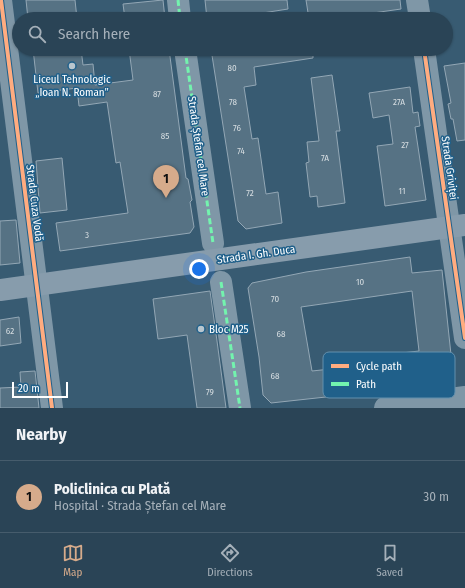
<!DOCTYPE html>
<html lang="en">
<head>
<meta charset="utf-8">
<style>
  body { margin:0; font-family:"Fira Sans Condensed",sans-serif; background:#324b5c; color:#f1f3f6 }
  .scale { position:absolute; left:12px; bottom:10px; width:56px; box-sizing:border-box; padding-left:4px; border:2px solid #fff; border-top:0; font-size:11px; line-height:14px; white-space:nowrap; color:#fff; -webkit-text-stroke:3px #20608a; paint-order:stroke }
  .you { position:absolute; left:199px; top:269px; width:14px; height:14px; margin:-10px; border:3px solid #fff; border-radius:50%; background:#1a73e8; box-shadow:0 0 0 6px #1a73e833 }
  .badge { display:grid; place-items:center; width:26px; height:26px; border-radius:50%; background:#d6ab8b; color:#111; font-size:13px; font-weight:700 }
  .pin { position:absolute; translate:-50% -33px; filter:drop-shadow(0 1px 2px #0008) }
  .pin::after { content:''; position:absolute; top:21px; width:14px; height:12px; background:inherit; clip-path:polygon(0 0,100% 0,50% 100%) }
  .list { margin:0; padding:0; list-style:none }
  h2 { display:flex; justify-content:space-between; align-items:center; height:52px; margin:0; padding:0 16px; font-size:17px }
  h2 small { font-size:13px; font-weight:400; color:#a5b0b9 }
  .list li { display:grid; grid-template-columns:26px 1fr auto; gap:12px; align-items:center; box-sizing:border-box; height:72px; padding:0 16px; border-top:1px solid #465c6c }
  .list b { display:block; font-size:15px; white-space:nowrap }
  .list p { margin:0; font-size:13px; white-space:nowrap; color:#a5b0b9 }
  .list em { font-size:13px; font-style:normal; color:#a5b0b9 }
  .icon { flex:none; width:22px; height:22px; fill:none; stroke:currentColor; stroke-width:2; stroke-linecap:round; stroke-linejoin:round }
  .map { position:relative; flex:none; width:465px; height:408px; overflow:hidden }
  .search { position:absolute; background:#2a4456; box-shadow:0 1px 3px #0004; left:12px; right:12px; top:12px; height:44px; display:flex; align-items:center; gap:10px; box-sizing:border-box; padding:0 14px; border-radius:22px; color:#a5b0b9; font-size:15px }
  .sheet { height:124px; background:#2a4456 }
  nav { display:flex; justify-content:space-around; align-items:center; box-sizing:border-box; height:56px; border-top:1px solid #465c6c; background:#2a4456; font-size:11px; color:#a5b0b9 }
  nav a { display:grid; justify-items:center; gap:2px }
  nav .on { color:#d6ab8b }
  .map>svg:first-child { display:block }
  .building { fill:#567284; stroke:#93a7b5; fill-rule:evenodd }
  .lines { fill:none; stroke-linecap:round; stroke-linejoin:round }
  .street { stroke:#7f97a7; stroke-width:22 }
  .secondary { stroke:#879cac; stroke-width:22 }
  .quiet { stroke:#73f3ae; stroke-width:3; stroke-dasharray:6 3; stroke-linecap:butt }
  .cycleway-casing { stroke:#20608a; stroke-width:6 }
  .cycleway { stroke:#ffac80; stroke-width:4 }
  .poi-dot { fill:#b9c6ce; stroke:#20608a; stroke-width:1.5 }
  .labels { text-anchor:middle; stroke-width:3; stroke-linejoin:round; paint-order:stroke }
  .number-label { font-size:9px; fill:#d5dce0 }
  .poi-label { font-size:11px; fill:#fff; stroke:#20608a }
  .street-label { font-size:11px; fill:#fff; stroke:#20608a }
  .key { fill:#20608a; stroke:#6390ad; stroke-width:1 }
  .key-label { font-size:11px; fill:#fff }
</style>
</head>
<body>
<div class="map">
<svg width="465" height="408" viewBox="0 0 465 408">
  <rect width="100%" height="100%" fill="#385b72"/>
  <g class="building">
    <polygon points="26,0 75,0 77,19 28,19"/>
    <polygon points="163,0 165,19 125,19 123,4"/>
    <polygon points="205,0 287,0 288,9 250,15 250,19 207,19"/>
    <polygon points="306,0 400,0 401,9 331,19 309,19"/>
    <polygon points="33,49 81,49 83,65 93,64 95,85 133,80 129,49 169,49 186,178 188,179 192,200 190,202 194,227 190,233 60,251 56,223 128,213 120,162 116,163 107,102 79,106 77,88 38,93"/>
    <polygon points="211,49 313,49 313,58 254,67 256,85 244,87 252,139 258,138 266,194 278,192 282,223 246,229 238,221"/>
    <polygon points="465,63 465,140 457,141 453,119 451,119 448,104 451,103 444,66"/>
    <polygon points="332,75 340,131 336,131 345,203 318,207 317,196 310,197 306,163 309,162 307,142 319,141 311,78"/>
    <polygon points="410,87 413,113 418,112 420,126 415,127 426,200 385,206 377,146 393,144 389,115 373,118 369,93"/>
    <polygon points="62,158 67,210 40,213 36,161"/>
    <polygon points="16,220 20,263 0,265 0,221"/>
    <path d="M410,257l2,16 30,-3 12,113 -183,20 -8,-8 -4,-38 -11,-69 4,-5 54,-11zM412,291l7,60 -52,6 1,8 -56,6 -11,-64z"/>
    <polygon points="210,291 217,341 226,408 197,408 187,335 158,339 153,299"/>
    <polygon points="19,317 21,343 0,346 0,320"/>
    <polygon points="35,371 39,408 0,408 0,388 21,387 20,372"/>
  </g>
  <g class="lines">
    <g class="street">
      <polyline points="1,0 52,408"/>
      <polyline points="178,0 180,19"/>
      <polyline points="417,0 420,19"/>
      <polyline points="185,49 213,243"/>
      <polyline points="424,49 465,338"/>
      <polyline points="221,282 240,408"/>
      <polyline points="385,408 465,397"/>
    </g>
    <polyline class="secondary" points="0,290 465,225"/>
    <g class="quiet">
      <polyline points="178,0 180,19"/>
      <polyline points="185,49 213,243"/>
      <polyline points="221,282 240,408"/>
    </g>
    <g class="cycleway-casing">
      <g id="cycleway">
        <polyline points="1,0 52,408"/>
        <polyline points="424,49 465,338"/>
      </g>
    </g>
    <use href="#cycleway" class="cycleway"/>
  </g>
  <g class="poi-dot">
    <circle cx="72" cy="66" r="4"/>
    <circle cx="201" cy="329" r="4"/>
  </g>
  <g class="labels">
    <g class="number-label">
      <text x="232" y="71">80</text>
      <text x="157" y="97">87</text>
      <text x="233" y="105">78</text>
      <text x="399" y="105">27A</text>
      <text x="237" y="131">76</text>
      <text x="165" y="139">85</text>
      <text x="405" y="148">27</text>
      <text x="241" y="154">74</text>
      <text x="325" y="161">7A</text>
      <text x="402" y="194">11</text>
      <text x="250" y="196">72</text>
      <text x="87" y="238">3</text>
      <text x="360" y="285">10</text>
      <text x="275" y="302">70</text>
      <text x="10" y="334">62</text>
      <text x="281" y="337">68</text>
      <text x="275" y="379">68</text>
      <text x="210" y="395">79</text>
    </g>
    <g class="poi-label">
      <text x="72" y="83">Liceul Tehnologic<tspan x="72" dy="13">„Ioan N. Roman”</tspan></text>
      <text x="209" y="333" text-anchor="start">Bloc M25</text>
    </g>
    <g class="street-label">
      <text transform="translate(199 146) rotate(82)" y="4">Strada Ștefan cel Mare</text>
      <text transform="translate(450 168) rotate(82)" y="4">Strada Griviței</text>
      <text transform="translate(35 203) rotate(83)" y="4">Strada Cuza Vodă</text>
      <text transform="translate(256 254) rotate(-8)" y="4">Strada I. Gh. Duca</text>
    </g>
  </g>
  <rect x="323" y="352" width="132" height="46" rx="6" class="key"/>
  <rect x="331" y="364" width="18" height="4" fill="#ffac80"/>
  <rect x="331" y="382" width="18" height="4" fill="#73f3ae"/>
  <g class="key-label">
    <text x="356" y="370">Cycle path</text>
    <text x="356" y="388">Path</text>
  </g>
</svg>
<div class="scale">20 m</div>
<div class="you"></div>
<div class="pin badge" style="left:166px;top:198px">1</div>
<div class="search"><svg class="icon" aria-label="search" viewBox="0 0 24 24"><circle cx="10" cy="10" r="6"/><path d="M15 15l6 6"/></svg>Search here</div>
</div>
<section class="sheet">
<h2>Nearby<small></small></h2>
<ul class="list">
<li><span class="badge">1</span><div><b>Policlinica cu Plată</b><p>Hospital · Strada Ștefan cel Mare</p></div><em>30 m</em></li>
</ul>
</section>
<nav>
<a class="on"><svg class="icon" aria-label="map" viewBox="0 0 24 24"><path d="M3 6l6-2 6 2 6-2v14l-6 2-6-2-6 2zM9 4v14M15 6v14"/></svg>Map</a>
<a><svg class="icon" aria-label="directions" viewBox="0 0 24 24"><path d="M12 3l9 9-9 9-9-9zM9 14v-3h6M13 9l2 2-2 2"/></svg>Directions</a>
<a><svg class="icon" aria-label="saved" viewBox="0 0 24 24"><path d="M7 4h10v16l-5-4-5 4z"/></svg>Saved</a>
</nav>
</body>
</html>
